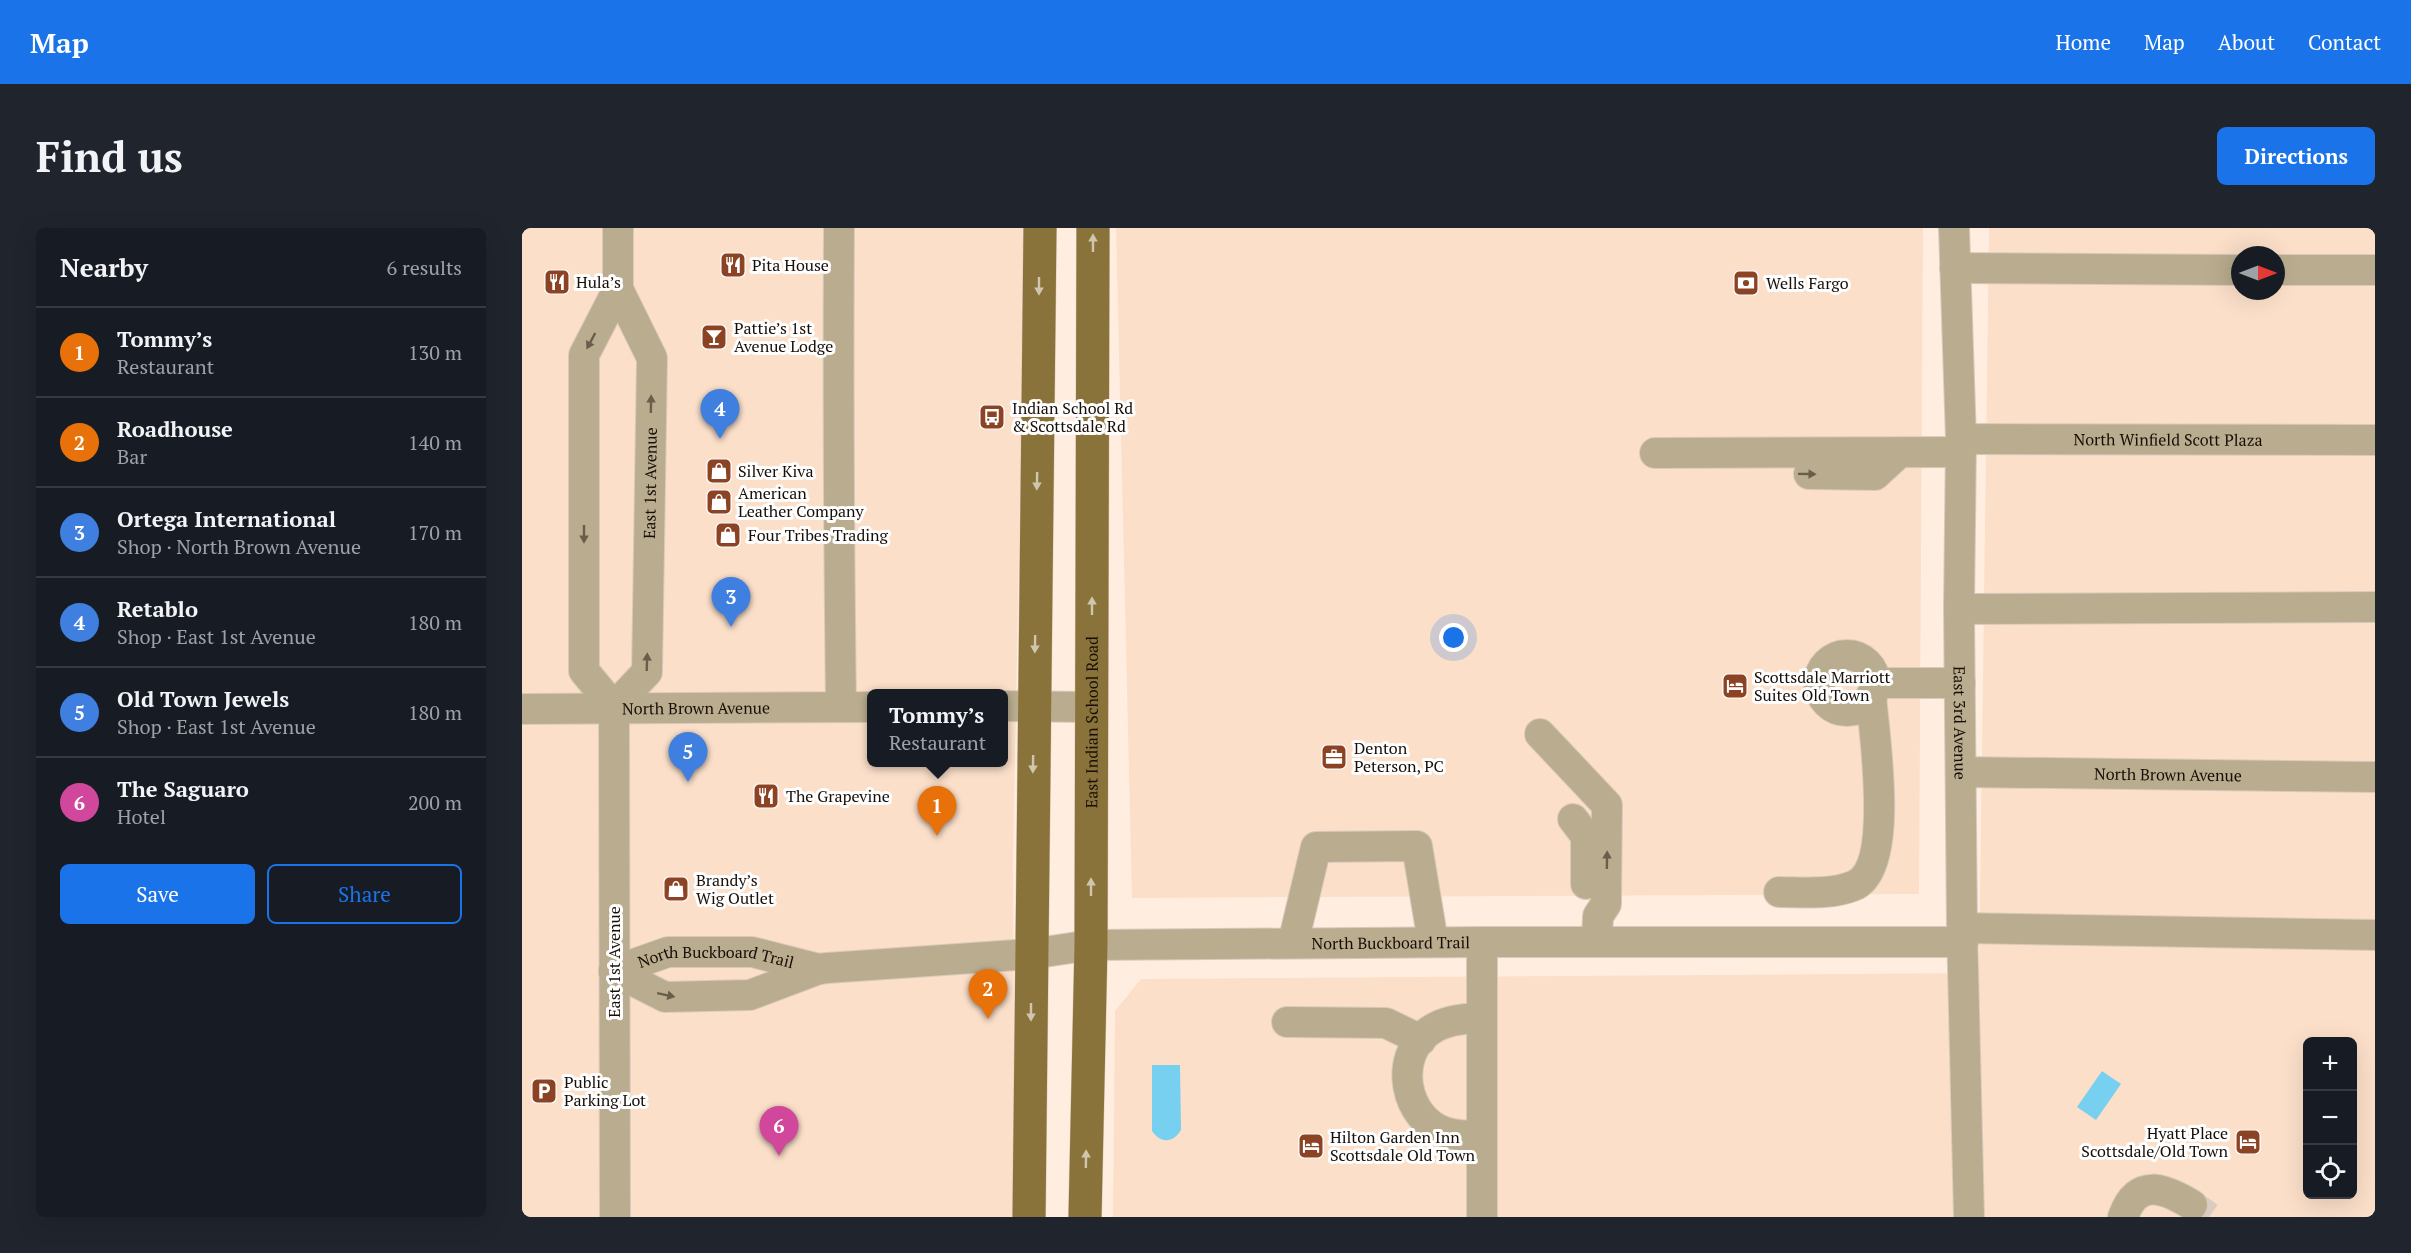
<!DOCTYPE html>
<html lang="en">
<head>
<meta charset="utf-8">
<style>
  body { margin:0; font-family:"PT Serif",serif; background:#20242c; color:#f1f3f6 }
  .controls { position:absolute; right:18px; bottom:18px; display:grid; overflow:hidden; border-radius:9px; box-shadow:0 6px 24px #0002 }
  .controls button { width:54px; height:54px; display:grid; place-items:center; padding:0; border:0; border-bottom:2px solid #363941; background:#171b24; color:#f1f3f6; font:30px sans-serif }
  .compass { position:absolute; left:1709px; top:18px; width:54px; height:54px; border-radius:50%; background:#171b24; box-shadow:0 6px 24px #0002; rotate:90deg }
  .you { position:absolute; left:932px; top:410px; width:21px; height:21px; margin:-15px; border:4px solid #fff; border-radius:50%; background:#1a73e8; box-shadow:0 0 0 9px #1a73e833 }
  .badge { display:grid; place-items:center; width:39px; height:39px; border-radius:50%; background:#1a73e8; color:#fff; font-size:20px; font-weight:700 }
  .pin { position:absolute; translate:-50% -50px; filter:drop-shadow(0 2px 3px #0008) }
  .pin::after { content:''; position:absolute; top:32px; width:21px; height:18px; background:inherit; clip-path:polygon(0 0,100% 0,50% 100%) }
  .popup { position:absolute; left:345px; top:461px; width:141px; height:78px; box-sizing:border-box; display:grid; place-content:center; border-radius:9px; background:#171b24; filter:drop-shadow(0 2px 4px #0005); font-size:20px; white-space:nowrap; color:#9ea1a6 }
  .popup b { font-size:22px; color:#f1f3f6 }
  .popup::after { content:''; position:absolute; left:50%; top:100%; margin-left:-12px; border:12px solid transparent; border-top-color:#171b24 }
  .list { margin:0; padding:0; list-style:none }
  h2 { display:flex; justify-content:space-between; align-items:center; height:78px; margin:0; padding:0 24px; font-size:26px }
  h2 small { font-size:20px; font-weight:400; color:#9ea1a6 }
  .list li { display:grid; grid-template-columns:39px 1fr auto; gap:18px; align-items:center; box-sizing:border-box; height:90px; padding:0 24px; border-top:2px solid #363941 }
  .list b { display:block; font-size:22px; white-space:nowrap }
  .list p { margin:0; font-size:20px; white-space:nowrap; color:#9ea1a6 }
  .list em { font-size:20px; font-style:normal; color:#9ea1a6 }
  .actions { display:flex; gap:12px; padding:18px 24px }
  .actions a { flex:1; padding:14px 0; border:2px solid #1a73e8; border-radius:9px; text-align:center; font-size:21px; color:#1a73e8 }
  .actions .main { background:#1a73e8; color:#fff }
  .icon { flex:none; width:33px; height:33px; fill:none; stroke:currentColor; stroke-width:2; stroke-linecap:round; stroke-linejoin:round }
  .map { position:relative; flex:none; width:1853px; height:989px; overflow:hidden; border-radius:9px }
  header { display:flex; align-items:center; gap:36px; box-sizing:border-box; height:84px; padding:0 30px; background:#1a73e8; color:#fff }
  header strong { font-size:28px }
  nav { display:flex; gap:33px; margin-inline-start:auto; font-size:21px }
  .intro { display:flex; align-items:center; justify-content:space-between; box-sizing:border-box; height:144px; padding:0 36px }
  h1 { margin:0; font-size:42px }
  .button { padding:15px 27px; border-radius:9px; background:#1a73e8; color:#fff; font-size:21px; font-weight:700 }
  main { display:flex; gap:36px; padding:0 36px }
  aside { flex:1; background:#171b24; border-radius:9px; box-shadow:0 6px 24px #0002 }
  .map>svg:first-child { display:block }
  .built { fill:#fbdfc9; fill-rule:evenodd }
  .water { fill:#78d0f0 }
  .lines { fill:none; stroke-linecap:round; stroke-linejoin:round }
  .minor-tunnel { stroke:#dcccbf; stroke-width:30; stroke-dasharray:30 15; stroke-linecap:butt }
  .minor-casing { stroke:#dacabd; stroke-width:32 }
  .major-casing { stroke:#dacabd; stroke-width:34 }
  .minor { stroke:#baad8f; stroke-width:30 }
  .major { stroke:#8a733a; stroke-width:33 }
  .oneway { fill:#d0c6b0 }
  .oneway2 { fill:#685e4b }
  .labels { text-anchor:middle; stroke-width:6; stroke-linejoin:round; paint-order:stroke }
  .poi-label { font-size:16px; fill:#170e07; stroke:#fefefe; text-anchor:start }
  .street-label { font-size:16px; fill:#170e07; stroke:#fefefe }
</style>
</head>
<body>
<header>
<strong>Map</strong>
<nav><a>Home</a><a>Map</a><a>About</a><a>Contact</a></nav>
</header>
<div class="intro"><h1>Find us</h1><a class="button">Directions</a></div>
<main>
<aside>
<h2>Nearby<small>6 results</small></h2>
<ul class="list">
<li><span class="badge" style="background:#e8710a">1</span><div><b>Tommy’s</b><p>Restaurant</p></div><em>130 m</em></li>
<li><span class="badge" style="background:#e8710a">2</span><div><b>Roadhouse</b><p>Bar</p></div><em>140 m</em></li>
<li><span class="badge" style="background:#3f7fe0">3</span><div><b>Ortega International</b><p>Shop · North Brown Avenue</p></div><em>170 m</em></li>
<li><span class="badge" style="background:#3f7fe0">4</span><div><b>Retablo</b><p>Shop · East 1st Avenue</p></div><em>180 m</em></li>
<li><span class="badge" style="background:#3f7fe0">5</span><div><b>Old Town Jewels</b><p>Shop · East 1st Avenue</p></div><em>180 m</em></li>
<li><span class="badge" style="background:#d1479c">6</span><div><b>The Saguaro</b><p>Hotel</p></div><em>200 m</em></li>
</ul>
<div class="actions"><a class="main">Save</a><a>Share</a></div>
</aside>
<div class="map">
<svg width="1853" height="989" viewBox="0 0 1853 989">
  <rect width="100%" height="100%" fill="#ffeee0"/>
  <g class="built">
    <path d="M0,0h503l-12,632 2,357h-493zM349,466h132v68h-132z"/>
    <polygon points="594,0 1401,0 1397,666 610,670"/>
    <path d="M1467,0h386v989h-1262l2,-206 26,-32 838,-6zM1718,27h36v36h-36zM1786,814h44v152h-44z"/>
  </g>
  <g class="water">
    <path d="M630,837h28l1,65c-8,13 -20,14 -29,1z"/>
    <polygon points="1580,843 1599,856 1574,892 1555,879"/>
  </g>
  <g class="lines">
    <polyline class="minor-tunnel" points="1670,977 1687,989"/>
    <g class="minor-casing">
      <g id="minor">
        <path d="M317,0c-1,160 0,319 2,479"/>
        <path id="s1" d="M1432,0l7,211 -2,170 3,319 7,289"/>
        <polyline points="1433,40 1718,42"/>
        <polyline points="1754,42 1853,42"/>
        <path id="s2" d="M1439,211l414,1"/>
        <polyline points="1133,225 1439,224"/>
        <polyline points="1287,246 1353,247 1377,225"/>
        <polyline points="1437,381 1853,379"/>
        <circle cx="1325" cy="455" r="28"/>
        <polyline points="1353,455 1438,455"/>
        <polyline points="481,478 570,479"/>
        <path id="s3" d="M92,479l33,-35 5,-314 -34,-69v-61"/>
        <path id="s4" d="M0,481l349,-2"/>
        <polyline points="1018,506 1085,577 1084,676 1076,688 1075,714"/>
        <path id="s5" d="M1439,544l414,5"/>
        <polyline points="1051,591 1064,608 1064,656"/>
        <path d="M1257,664c23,0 52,3 74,-6 43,-16 21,-152 18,-190"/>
        <polyline points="1440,700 1853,707"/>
        <polyline points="960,714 960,989"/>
        <polyline points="771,715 794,619 895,618 911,714"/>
        <path id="s6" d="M92,743l51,26 85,-2 69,-26 8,-1 204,-14 60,-9 391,-3h481"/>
        <path id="s7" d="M92,743l54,-19h84l67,17"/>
        <path d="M959,790c-20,1 -37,2 -53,14 -35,26 -23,87 17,100 12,4 24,4 37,4"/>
        <polyline points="765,794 864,795 899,812"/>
        <polyline points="93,989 92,479 62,443 62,127 96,61"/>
        <path d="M1601,989c14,-40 41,-29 69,-12"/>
      </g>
    </g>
    <g class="major-casing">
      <g id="major">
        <polyline points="507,989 518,0"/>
        <path id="s8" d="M563,989l6,-272 2,-717"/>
      </g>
    </g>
    <use href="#minor" class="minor"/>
    <use href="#major" class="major"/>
  </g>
  <defs><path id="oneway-solid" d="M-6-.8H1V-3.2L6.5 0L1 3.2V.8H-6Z" transform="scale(1.5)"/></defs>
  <g class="oneway">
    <use href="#oneway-solid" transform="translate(571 15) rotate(-90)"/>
    <use href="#oneway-solid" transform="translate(517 58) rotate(90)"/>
    <use href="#oneway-solid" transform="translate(515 253) rotate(91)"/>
    <use href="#oneway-solid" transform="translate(570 378) rotate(-90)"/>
    <use href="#oneway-solid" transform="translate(513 416) rotate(91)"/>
    <use href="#oneway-solid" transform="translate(511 536) rotate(91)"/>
    <use href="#oneway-solid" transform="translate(569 659) rotate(-90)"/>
    <use href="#oneway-solid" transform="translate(509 784) rotate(90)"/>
    <use href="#oneway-solid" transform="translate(564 931) rotate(-89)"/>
  </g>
  <g class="oneway2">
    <use href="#oneway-solid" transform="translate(69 113) rotate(118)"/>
    <use href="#oneway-solid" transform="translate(129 176) rotate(-89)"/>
    <use href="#oneway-solid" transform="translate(1285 246) rotate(1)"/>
    <use href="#oneway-solid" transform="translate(62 306) rotate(90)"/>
    <use href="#oneway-solid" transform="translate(125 434) rotate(-88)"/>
    <use href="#oneway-solid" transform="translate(1085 632) rotate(-89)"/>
    <use href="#oneway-solid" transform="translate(144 767) rotate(12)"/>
  </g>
  <defs>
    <g id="restaurant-square" transform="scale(1.35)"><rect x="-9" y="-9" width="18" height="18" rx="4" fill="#8c4324" stroke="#fefefe"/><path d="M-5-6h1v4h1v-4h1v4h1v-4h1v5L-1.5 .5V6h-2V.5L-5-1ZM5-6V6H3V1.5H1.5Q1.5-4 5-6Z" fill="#fff"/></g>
    <g id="bank-square" transform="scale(1.35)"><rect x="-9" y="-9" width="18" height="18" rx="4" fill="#8c4324" stroke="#fefefe"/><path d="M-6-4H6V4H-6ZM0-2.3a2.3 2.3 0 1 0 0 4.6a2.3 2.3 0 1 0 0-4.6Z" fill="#fff"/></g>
    <g id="bar-square" transform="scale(1.35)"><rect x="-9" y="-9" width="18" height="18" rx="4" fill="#8c4324" stroke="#fefefe"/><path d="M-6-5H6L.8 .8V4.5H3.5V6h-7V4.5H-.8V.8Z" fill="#fff"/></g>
    <g id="bus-square" transform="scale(1.35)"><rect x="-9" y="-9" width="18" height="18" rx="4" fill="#8c4324" stroke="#fefefe"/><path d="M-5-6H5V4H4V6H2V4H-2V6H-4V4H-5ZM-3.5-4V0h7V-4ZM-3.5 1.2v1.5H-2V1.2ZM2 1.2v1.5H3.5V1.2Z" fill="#fff"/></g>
    <g id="shop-square" transform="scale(1.35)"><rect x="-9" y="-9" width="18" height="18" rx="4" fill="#8c4324" stroke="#fefefe"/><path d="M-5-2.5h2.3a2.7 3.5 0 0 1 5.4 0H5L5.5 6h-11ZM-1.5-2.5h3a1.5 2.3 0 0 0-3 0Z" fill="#fff"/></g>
    <g id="hotel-square" transform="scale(1.35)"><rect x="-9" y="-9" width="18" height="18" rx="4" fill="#8c4324" stroke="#fefefe"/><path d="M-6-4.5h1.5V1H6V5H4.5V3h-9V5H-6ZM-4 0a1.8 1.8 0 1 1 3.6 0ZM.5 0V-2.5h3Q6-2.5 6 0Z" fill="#fff"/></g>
    <g id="office-square" transform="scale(1.35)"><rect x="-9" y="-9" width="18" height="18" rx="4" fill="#8c4324" stroke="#fefefe"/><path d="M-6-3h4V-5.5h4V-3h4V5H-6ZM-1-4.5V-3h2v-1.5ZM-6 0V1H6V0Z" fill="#fff"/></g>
    <g id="parking-square" transform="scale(1.35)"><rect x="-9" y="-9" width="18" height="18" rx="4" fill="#8c4324" stroke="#fefefe"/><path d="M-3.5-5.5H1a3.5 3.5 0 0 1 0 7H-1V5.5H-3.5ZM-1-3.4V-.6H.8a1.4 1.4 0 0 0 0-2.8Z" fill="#fff"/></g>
  </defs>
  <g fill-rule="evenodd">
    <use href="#restaurant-square" x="211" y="37"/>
    <use href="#restaurant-square" x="35" y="54"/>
    <use href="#bank-square" x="1224" y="55"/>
    <use href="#bar-square" x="192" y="109"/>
    <use href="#bus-square" x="470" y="189"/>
    <use href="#shop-square" x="197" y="243"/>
    <use href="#shop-square" x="197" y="274"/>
    <use href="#shop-square" x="206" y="307"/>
    <use href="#hotel-square" x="1213" y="458"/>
    <use href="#office-square" x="812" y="529"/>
    <use href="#restaurant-square" x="244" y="568"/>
    <use href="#shop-square" x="154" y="661"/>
    <use href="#parking-square" x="22" y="863"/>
    <use href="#hotel-square" x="1726" y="914"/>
    <use href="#hotel-square" x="789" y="918"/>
  </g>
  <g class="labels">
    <g class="poi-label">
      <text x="230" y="43">Pita House</text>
      <text x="54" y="60">Hula’s</text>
      <text x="1244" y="61">Wells Fargo</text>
      <text x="212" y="106">Pattie’s 1st<tspan x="212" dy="18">Avenue Lodge</tspan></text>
      <text x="490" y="186">Indian School Rd<tspan x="490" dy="18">&amp; Scottsdale Rd</tspan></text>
      <text x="216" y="249">Silver Kiva</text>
      <text x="216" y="271">American<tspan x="216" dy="18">Leather Company</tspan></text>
      <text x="226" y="313">Four Tribes Trading</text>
      <text x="1232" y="455">Scottsdale Marriott<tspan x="1232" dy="18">Suites Old Town</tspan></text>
      <text x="832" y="526">Denton<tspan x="832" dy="18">Peterson, PC</tspan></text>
      <text x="264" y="574">The Grapevine</text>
      <text x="174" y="658">Brandy’s<tspan x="174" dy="18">Wig Outlet</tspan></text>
      <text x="42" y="860">Public<tspan x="42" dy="18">Parking Lot</tspan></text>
      <text x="1706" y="911" text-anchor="end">Hyatt Place<tspan x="1706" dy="18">Scottsdale/Old Town</tspan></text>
      <text x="808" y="915">Hilton Garden Inn<tspan x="808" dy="18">Scottsdale Old Town</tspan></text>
    </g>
    <g class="street-label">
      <text dy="6" stroke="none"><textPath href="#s2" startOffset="207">North Winfield Scott Plaza</textPath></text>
      <text dy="6" stroke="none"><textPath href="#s3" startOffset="237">East 1st Avenue</textPath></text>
      <text dy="6" stroke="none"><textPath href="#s4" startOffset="174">North Brown Avenue</textPath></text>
      <text dy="6" stroke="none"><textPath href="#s1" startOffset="495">East 3rd Avenue</textPath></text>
      <text dy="6" stroke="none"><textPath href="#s8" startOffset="495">East Indian School Road</textPath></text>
      <text dy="6" stroke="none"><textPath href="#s5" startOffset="207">North Brown Avenue</textPath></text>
      <text dy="6" stroke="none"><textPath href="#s6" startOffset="789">North Buckboard Trail</textPath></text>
      <text transform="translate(92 734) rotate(-90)" y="6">East 1st Avenue</text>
      <text dy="6" stroke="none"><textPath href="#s7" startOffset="105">North Buckboard Trail</textPath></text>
    </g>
  </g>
</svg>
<div class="controls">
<button>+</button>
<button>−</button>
<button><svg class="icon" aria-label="locate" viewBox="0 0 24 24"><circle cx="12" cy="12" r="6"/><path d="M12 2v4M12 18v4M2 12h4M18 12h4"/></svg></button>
</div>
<svg class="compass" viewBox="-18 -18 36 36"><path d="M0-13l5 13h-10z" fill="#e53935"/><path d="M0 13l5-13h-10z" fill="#9ea1a6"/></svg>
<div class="you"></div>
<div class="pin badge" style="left:415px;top:608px;background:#e8710a">1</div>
<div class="popup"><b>Tommy’s</b>Restaurant</div>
<div class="pin badge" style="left:466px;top:791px;background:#e8710a">2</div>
<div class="pin badge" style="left:209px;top:399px;background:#3f7fe0">3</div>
<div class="pin badge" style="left:198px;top:211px;background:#3f7fe0">4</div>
<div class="pin badge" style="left:166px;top:554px;background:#3f7fe0">5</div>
<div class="pin badge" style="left:257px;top:928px;background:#d1479c">6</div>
</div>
</main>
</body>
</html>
